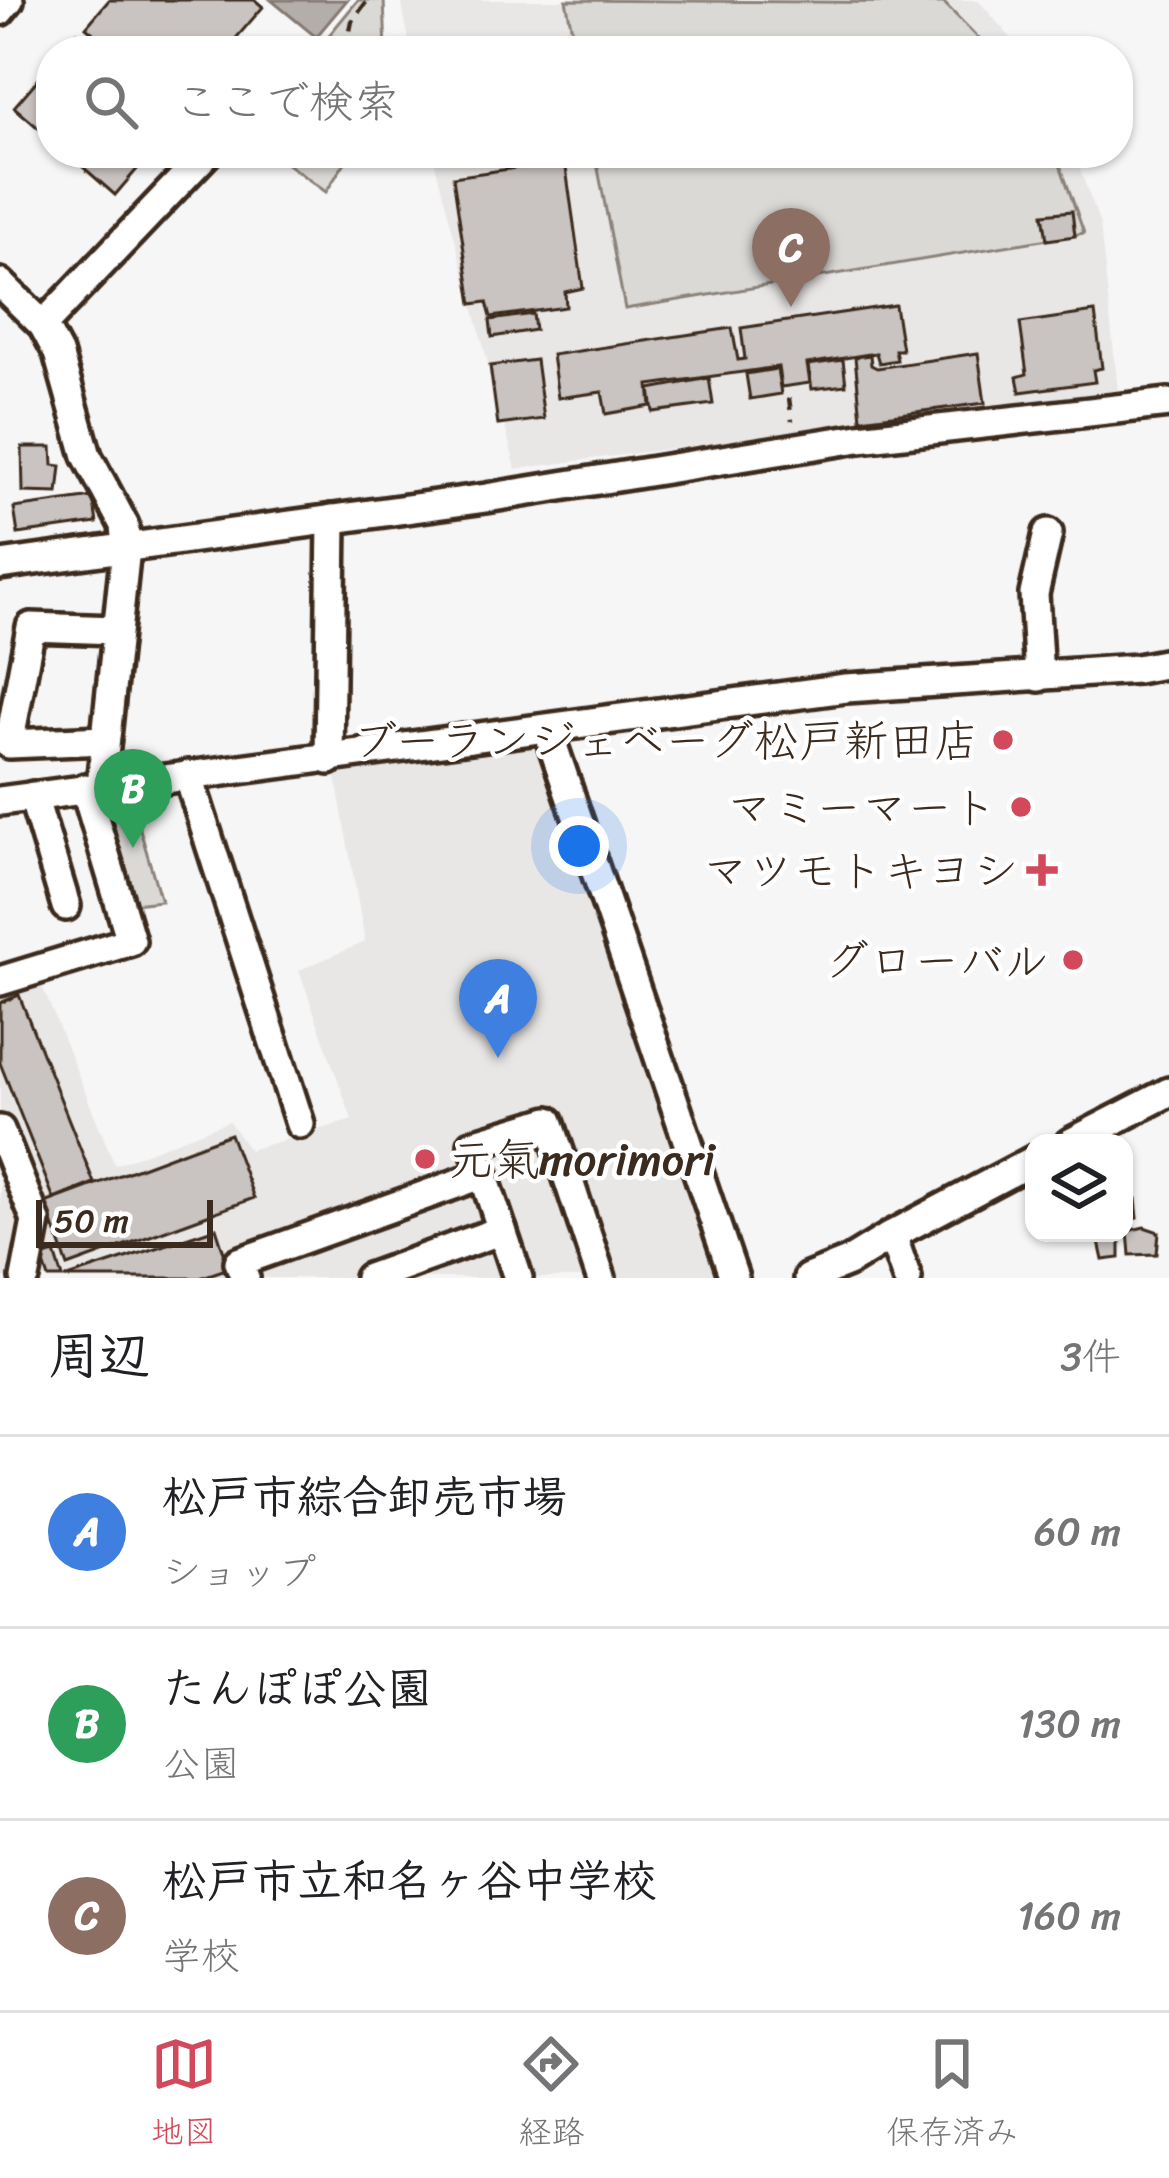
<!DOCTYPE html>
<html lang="ja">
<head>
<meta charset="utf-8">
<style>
  body { margin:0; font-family:Sriracha,"Klee One",sans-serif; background:#f6f6f6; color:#202124 }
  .controls { position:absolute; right:36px; bottom:36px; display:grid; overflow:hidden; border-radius:24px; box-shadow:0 3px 9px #0004 }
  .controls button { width:108px; height:108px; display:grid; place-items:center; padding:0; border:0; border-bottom:3px solid #e0e0e0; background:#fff; color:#202124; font:60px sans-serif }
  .scale { position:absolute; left:36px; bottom:30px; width:177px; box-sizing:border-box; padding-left:12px; border:6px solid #3b2a1e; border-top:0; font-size:33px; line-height:42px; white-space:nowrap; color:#3b2a1e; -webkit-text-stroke:9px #fff; paint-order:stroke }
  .you { position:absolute; left:579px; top:846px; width:42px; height:42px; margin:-30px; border:9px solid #fff; border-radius:50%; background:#1a73e8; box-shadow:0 0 0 18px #1a73e833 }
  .badge { display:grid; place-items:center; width:78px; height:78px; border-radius:50%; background:#d1495b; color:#fff; font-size:39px; font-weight:700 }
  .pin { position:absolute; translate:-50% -99px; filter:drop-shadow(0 3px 6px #0008) }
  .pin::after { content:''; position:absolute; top:63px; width:42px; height:36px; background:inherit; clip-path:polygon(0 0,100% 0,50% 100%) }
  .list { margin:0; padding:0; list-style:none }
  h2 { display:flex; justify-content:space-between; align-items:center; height:156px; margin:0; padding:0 48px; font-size:51px }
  h2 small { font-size:39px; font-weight:400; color:#757577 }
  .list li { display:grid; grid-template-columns:78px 1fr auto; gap:36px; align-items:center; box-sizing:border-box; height:192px; padding:0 48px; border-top:3px solid #e0e0e0 }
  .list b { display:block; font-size:45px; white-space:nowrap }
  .list p { margin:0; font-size:39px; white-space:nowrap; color:#757577 }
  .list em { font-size:39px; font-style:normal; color:#757577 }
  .icon { flex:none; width:66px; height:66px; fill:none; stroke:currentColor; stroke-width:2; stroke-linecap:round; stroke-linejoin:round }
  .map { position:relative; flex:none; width:1169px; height:1278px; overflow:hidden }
  .search { position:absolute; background:#fff; box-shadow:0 3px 9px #0004; left:36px; right:36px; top:36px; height:132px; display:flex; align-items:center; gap:30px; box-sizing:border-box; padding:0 42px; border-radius:48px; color:#757577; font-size:45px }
  .sheet { height:732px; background:#fff }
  nav { display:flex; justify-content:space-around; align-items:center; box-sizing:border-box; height:168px; border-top:3px solid #e0e0e0; background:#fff; font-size:33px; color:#757577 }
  nav a { display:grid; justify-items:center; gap:6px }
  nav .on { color:#d1495b }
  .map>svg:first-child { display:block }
  .built { fill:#e9e7e6 }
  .green { fill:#dbd9d6; stroke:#8b827a; stroke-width:3 }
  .water { fill:#b4aeaa; stroke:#847972; stroke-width:3 }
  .building { fill:#c9c3c1; stroke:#3b2a1e; stroke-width:3 }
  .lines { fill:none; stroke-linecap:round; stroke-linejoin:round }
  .minor-casing { stroke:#3b2a1e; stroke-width:36 }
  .path { stroke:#3b2a1e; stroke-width:4.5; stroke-dasharray:12 9; stroke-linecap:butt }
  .minor { stroke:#fff; stroke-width:27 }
  .poi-dot { fill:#d1495b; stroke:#fff; stroke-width:4.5 }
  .labels { text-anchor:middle; stroke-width:9; stroke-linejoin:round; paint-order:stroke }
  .poi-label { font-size:45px; fill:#3b2a1e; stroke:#fff; text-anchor:end }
</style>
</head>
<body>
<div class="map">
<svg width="1169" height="1278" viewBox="0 0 1169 1278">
  <rect width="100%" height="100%" fill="#f7f6f6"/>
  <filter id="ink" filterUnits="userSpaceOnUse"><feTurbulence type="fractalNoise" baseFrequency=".00833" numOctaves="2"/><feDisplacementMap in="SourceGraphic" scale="24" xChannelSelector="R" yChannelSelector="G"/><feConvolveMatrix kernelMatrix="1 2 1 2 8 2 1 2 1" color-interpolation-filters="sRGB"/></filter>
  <g filter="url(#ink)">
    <g class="built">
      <polygon points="401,0 978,0 1022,51 411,51"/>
      <polygon points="432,153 1074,153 1100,224 1118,390 516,469"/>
      <polygon points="560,741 738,1278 0,1278 0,997 42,986 115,1165 229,1121 249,1150 352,1120 299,970 365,942 335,773"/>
    </g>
    <g class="green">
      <polygon points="358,0 384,0 386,51 316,51"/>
      <polygon points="566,0 944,3 991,51 576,51"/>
      <polygon points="285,153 351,153 326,192 286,163"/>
      <polygon points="595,153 1056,153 1084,233 625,309"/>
      <polygon points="129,792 161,901 133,904 107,796"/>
    </g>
    <polygon class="water" points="271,0 347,0 316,37"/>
    <g class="building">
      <polygon points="109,0 255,0 263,7 225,51 114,51 86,27"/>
      <polygon points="77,33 98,51 62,51"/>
      <polygon points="51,64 51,139 14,107"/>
      <polygon points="67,153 151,153 115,195"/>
      <polygon points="565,161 583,288 565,292 566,307 491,317 487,302 472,304 453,177"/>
      <polygon points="1072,211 1075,236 1047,240 1043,214"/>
      <polygon points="895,305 902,350 895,350 897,360 879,363 876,353 807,364 810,383 781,387 778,367 649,385 651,406 606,414 602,392 558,398 552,355 732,328 738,360 745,359 741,328"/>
      <polygon points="1095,312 1102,368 1093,370 1095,382 1020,392 1017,377 1027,374 1020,323"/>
      <polygon points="533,314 535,330 492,337 490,320"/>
      <polygon points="978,353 985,403 861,419 855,357 870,355 871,365 877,368"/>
      <polygon points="536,360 544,419 498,425 490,366"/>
      <polygon points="843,360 846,385 812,389 808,365"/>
      <polygon points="777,369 781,394 750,399 746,374"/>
      <polygon points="709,378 713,404 653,412 650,389"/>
      <polygon points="22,447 52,447 53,465 61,466 58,493 23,492"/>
      <polygon points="93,497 97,523 18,534 14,508"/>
      <polygon points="19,995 94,1183 54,1199 0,1063 0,1003"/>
      <polygon points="230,1134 254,1198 68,1266 45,1203"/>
      <polygon points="1136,1199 1138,1218 1124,1220 1124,1201"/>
      <polygon points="1144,1227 1159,1232 1157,1254 1130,1255 1128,1231"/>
      <polygon points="216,1228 229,1268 200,1278 65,1278"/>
      <polygon points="1097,1233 1120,1233 1120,1258 1103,1260"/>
      <polygon points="55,1253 63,1278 49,1278 42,1257"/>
    </g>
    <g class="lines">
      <g class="minor-casing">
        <g id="minor">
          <polyline points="0,11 9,0"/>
          <polyline points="0,283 43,325 58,353 87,456 124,525 126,548 101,785"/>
          <polyline points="43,325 207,153"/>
          <polyline points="0,565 486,498 859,438 1169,403"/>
          <polyline points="1039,677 1034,594 1048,533"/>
          <polyline points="548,731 734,1278"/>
          <polyline points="105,740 9,744 31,627 116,630"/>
          <polyline points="329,760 332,519"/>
          <polyline points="188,775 300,1124"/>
          <polyline points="33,796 66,906"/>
          <polyline points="0,801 846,688 1137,669 1169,663"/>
          <polyline points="0,981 131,941 85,788"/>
          <polyline points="0,1130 36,1221 25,1278"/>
          <polyline points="1070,1143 1169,1092"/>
          <polyline points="892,1235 907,1278"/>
          <polyline points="245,1278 239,1262 484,1174"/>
          <polyline points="369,1278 502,1230"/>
          <polyline points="518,1278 473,1144 549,1121 601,1278"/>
          <polyline points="808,1278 848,1262 892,1235 1034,1160"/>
        </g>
      </g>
      <g class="path">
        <polyline points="346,51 352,21 368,0"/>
        <polyline points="298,153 295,158 310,153"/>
        <polyline points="789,398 792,421"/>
      </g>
      <use href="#minor" class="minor"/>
    </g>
  </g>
  <g class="poi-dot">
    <circle cx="1003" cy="740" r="12"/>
    <circle cx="1021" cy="807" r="12"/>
    <path d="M1036 852h12v12h12v12h-12v12h-12v-12h-12v-12h12z"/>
    <circle cx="1073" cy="960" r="12"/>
    <circle cx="425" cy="1159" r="12"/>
  </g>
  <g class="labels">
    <g class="poi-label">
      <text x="979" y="756">ブーランジェベーグ松戸新田店</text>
      <text x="997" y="823">マミーマート</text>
      <text x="1018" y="886">マツモトキヨシ</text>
      <text x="1049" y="976">グローバル</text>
      <text x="449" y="1175" text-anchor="start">元氣morimori</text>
    </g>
  </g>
</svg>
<div class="controls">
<button><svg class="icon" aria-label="layers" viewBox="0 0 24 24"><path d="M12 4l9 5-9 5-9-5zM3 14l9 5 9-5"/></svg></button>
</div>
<div class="scale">50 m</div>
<div class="you"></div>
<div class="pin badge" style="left:498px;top:1058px;background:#3f7fe0">A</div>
<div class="pin badge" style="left:133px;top:848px;background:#2e9e5b">B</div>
<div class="pin badge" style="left:791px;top:307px;background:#8d6e63">C</div>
<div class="search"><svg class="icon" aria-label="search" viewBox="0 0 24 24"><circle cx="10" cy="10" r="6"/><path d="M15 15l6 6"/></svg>ここで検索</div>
</div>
<section class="sheet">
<h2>周辺<small>3件</small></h2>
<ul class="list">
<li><span class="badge" style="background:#3f7fe0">A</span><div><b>松戸市綜合卸売市場</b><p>ショップ</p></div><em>60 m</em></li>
<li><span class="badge" style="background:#2e9e5b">B</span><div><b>たんぽぽ公園</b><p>公園</p></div><em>130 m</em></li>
<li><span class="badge" style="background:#8d6e63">C</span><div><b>松戸市立和名ヶ谷中学校</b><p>学校</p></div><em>160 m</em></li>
</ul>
</section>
<nav>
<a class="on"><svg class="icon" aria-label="map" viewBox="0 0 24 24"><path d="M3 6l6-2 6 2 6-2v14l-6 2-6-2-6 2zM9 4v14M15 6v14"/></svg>地図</a>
<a><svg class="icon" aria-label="directions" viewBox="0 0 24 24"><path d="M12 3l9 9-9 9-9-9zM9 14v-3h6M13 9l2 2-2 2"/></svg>経路</a>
<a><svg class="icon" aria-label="saved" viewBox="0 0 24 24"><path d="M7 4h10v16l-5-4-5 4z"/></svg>保存済み</a>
</nav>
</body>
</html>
